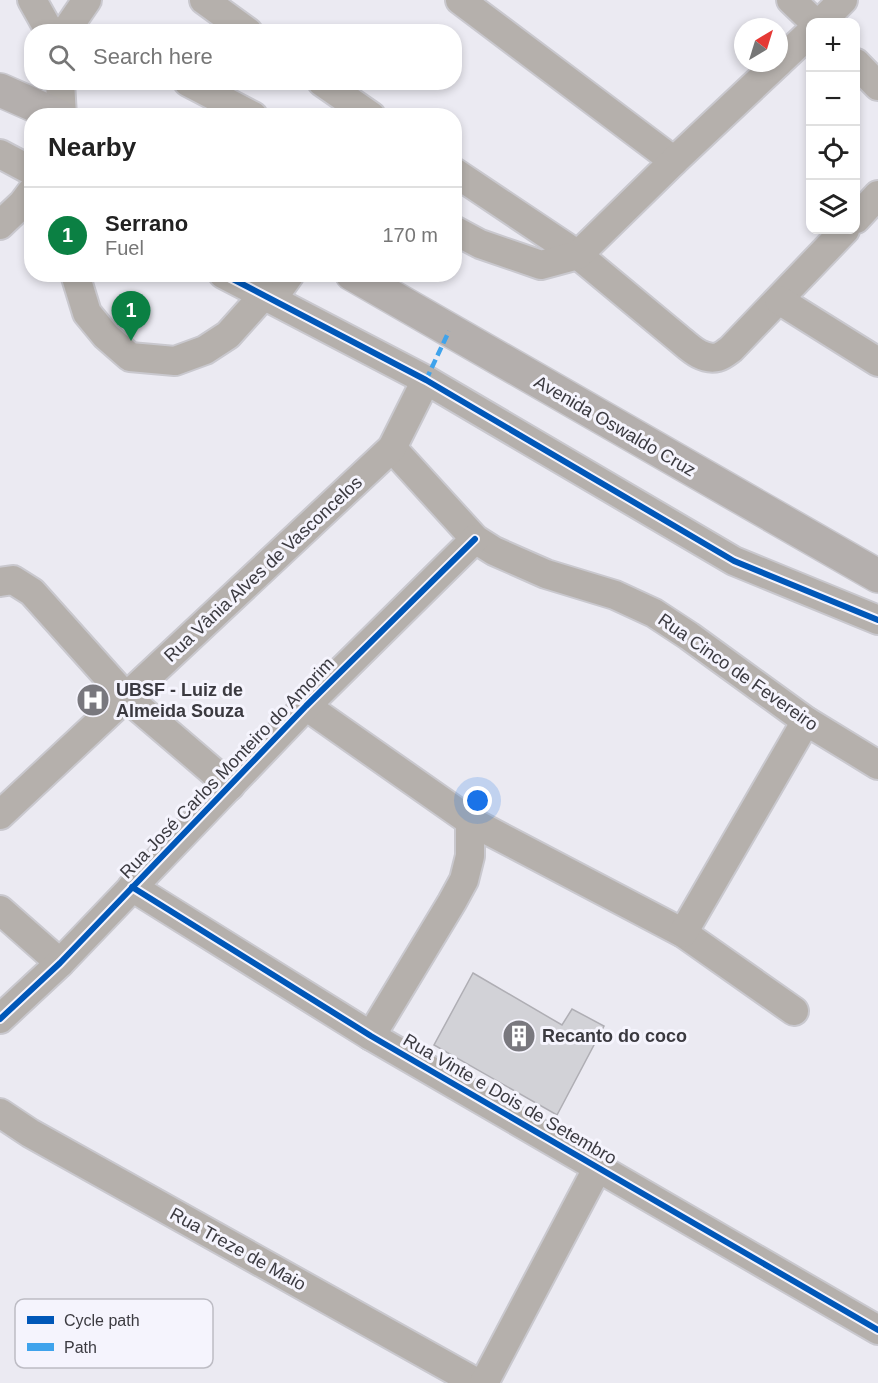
<!DOCTYPE html>
<html lang="en">
<head>
<meta charset="utf-8">
<style>
  body { margin:0; font-family:Helvetica,sans-serif; background:#f6f6f6; color:#222 }
  .controls { position:absolute; right:18px; top:18px; display:grid; overflow:hidden; border-radius:12px; box-shadow:0 3px 9px #0003 }
  .controls button { width:54px; height:54px; display:grid; place-items:center; padding:0; border:0; border-bottom:2px solid #e0e0e0; background:#fff; color:#222; font:30px sans-serif }
  .compass { position:absolute; left:734px; top:18px; width:54px; height:54px; border-radius:50%; background:#fff; box-shadow:0 3px 9px #0003; rotate:38deg }
  .you { position:absolute; left:478px; top:801px; width:21px; height:21px; margin:-15px; border:4px solid #fff; border-radius:50%; background:#1a73e8; box-shadow:0 0 0 9px #1a73e833 }
  .badge { display:grid; place-items:center; width:39px; height:39px; border-radius:50%; background:#0b8043; color:#fff; font-size:20px; font-weight:700 }
  .pin { position:absolute; translate:-50% -50px; filter:drop-shadow(0 2px 3px #0008) }
  .pin::after { content:''; position:absolute; top:32px; width:21px; height:18px; background:inherit; clip-path:polygon(0 0,100% 0,50% 100%) }
  .list { margin:0; padding:0; list-style:none }
  h2 { display:flex; justify-content:space-between; align-items:center; height:78px; margin:0; padding:0 24px; font-size:26px }
  h2 small { font-size:20px; font-weight:400; color:#767676 }
  .list li { display:grid; grid-template-columns:39px 1fr auto; gap:18px; align-items:center; box-sizing:border-box; height:96px; padding:0 24px; border-top:2px solid #e0e0e0 }
  .list b { display:block; font-size:22px; white-space:nowrap }
  .list p { margin:0; font-size:20px; white-space:nowrap; color:#767676 }
  .list em { font-size:20px; font-style:normal; color:#767676 }
  .icon { flex:none; width:33px; height:33px; fill:none; stroke:currentColor; stroke-width:2; stroke-linecap:round; stroke-linejoin:round }
  .map { position:relative; flex:none; width:878px; height:1383px; overflow:hidden }
  .search { position:absolute; background:#fff; box-shadow:0 3px 9px #0003; left:24px; top:24px; width:438px; height:66px; display:flex; align-items:center; gap:15px; box-sizing:border-box; padding:0 21px; border-radius:24px; color:#767676; font-size:22px }
  .panel { position:absolute; background:#fff; box-shadow:0 3px 9px #0003; left:24px; top:108px; width:438px; height:174px; border-radius:24px }
  .map>svg:first-child { display:block }
  .building { fill:#d2d2d7; stroke:#afaeb4; stroke-width:1.5 }
  .lines { fill:none; stroke-linecap:round; stroke-linejoin:round }
  .minor-casing { stroke:#c9c8ce; stroke-width:32 }
  .highway-casing { stroke:#c9c8ce; stroke-width:36 }
  .minor { stroke:#b5b0ac; stroke-width:28 }
  .highway { stroke:#b4afad; stroke-width:33 }
  .quiet { stroke:#3fa3ec; stroke-width:4.5; stroke-dasharray:9 4.5; stroke-linecap:butt }
  .cycleway-casing { stroke:#f5f4fd; stroke-width:10 }
  .cycleway { stroke:#0057b8; stroke-width:6 }
  .labels { text-anchor:middle; stroke-width:6; stroke-linejoin:round; paint-order:stroke }
  .street-label { font-size:18px; fill:#3b3a40; stroke:#f5f4fd }
  .poi-label { font-size:18px; font-weight:bold; fill:#3b3a40; stroke:#f5f4fd; text-anchor:start }
  .key { fill:#f5f4fd; stroke:#bdbcc4; stroke-width:1.5 }
  .key-label { font-size:16px; fill:#3b3a40 }
</style>
</head>
<body>
<div class="map">
<svg width="878" height="1383" viewBox="0 0 878 1383">
  <rect width="100%" height="100%" fill="#ebeaf2"/>
  <polygon class="building" points="473,973 562,1025 572,1009 604,1026 557,1115 434,1045"/>
  <g class="lines">
    <g class="minor-casing">
      <g id="minor">
        <polyline points="32,0 50,32"/>
        <polyline points="204,0 248,32"/>
        <polyline points="460,0 674,161"/>
        <polyline points="791,0 814,22"/>
        <polyline points="821,22 843,0"/>
        <polyline points="65,32 87,0"/>
        <polyline points="779,62 810,33"/>
        <polyline points="856,63 878,86"/>
        <polyline points="60,82 62,116"/>
        <polyline points="188,82 253,116"/>
        <polyline points="322,82 371,116"/>
        <polyline points="0,154 32,171"/>
        <path d="M454,172l124,83 100,83c11,9 24,23 40,19 4,-1 9,-5 13,-8l114,-119"/>
        <polyline points="856,219 878,195"/>
        <polyline points="0,225 23,203 32,191"/>
        <polyline points="454,230 480,244 541,265 578,255 674,161 778,63"/>
        <polyline points="75,274 87,313 106,336 130,357 175,361 205,350 228,335 263,296 280,288 290,274"/>
        <polyline points="223,274 426,380 734,561 878,620"/>
        <polyline points="779,300 878,362"/>
        <polyline points="392,448 475,539 494,551 546,574 615,595 654,613 689,636 806,721 878,765"/>
        <polyline points="0,582 13,580 32,592 126,697 230,786"/>
        <polyline points="306,706 470,821 683,933 794,1011"/>
        <polyline points="0,815 392,448 426,380"/>
        <polyline points="132,887 371,1036 878,1330"/>
        <polyline points="0,910 60,963"/>
        <polyline points="683,933 806,721"/>
        <polyline points="0,1019 60,963 306,706 475,539"/>
        <polyline points="371,1036 452,902 464,880 470,856 470,821"/>
        <polyline points="0,1113 30,1133 477,1383"/>
        <polyline points="484,1383 598,1167"/>
      </g>
    </g>
    <g class="highway-casing">
      <g id="highway">
        <polyline points="0,90 59,116"/>
        <polyline points="352,274 878,576"/>
      </g>
    </g>
    <use href="#minor" class="minor"/>
    <use href="#highway" class="highway"/>
    <polyline class="quiet" points="426,380 449,331"/>
    <g class="cycleway-casing">
      <g id="cycleway">
        <polyline points="223,274 426,380 734,561 878,620"/>
        <polyline points="132,887 371,1036 878,1330"/>
        <polyline points="0,1019 60,963 306,706 475,539"/>
      </g>
    </g>
    <use href="#cycleway" class="cycleway"/>
  </g>
  <defs>
    <g id="hospital-disc" transform="scale(1.725)"><circle r="9.5" fill="#79787e" stroke="#f5f4fd"/><path d="M-5-5h3v3.5h4V-5h3V5h-3V1.5h-4V5h-3Z" fill="#fff"/></g>
    <g id="building-disc" transform="scale(1.725)"><circle r="9.5" fill="#79787e" stroke="#f5f4fd"/><path d="M-4-6H4V6H1V3H-1V6H-4ZM-2.5-4.3h1.7v1.8h-1.7ZM.8-4.3h1.7v1.8H.8ZM-2.5-1h1.7V.8h-1.7ZM.8-1h1.7V.8H.8Z" fill="#fff"/></g>
  </defs>
  <g fill-rule="evenodd">
    <use href="#hospital-disc" x="93" y="700"/>
    <use href="#building-disc" x="519" y="1036"/>
  </g>
  <g class="labels">
    <g class="street-label">
      <text transform="translate(615 426) rotate(30)" y="6">Avenida Oswaldo Cruz</text>
      <text transform="translate(263 569) rotate(-43)" y="6">Rua Vânia Alves de Vasconcelos</text>
      <text transform="translate(738 672) rotate(35)" y="6">Rua Cinco de Fevereiro</text>
      <text transform="translate(227 768) rotate(-46)" y="6">Rua José Carlos Monteiro do Amorim</text>
      <text transform="translate(510 1099) rotate(30)" y="6">Rua Vinte e Dois de Setembro</text>
      <text transform="translate(238 1249) rotate(29)" y="6">Rua Treze de Maio</text>
    </g>
    <g class="poi-label">
      <text x="116" y="696">UBSF - Luiz de<tspan x="116" dy="21">Almeida Souza</tspan></text>
      <text x="542" y="1042">Recanto do coco</text>
    </g>
  </g>
  <rect x="15" y="1299" width="198" height="69" rx="9" class="key"/>
  <rect x="27" y="1316" width="27" height="8" fill="#0057b8"/>
  <rect x="27" y="1343" width="27" height="8" fill="#3fa3ec"/>
  <g class="key-label">
    <text x="64" y="1326">Cycle path</text>
    <text x="64" y="1353">Path</text>
  </g>
</svg>
<div class="controls">
<button>+</button>
<button>−</button>
<button><svg class="icon" aria-label="locate" viewBox="0 0 24 24"><circle cx="12" cy="12" r="6"/><path d="M12 2v4M12 18v4M2 12h4M18 12h4"/></svg></button>
<button><svg class="icon" aria-label="layers" viewBox="0 0 24 24"><path d="M12 4l9 5-9 5-9-5zM3 14l9 5 9-5"/></svg></button>
</div>
<svg class="compass" viewBox="-18 -18 36 36"><path d="M0-13l5 13h-10z" fill="#e53935"/><path d="M0 13l5-13h-10z" fill="#767676"/></svg>
<div class="you"></div>
<div class="pin badge" style="left:131px;top:341px">1</div>
<div class="search"><svg class="icon" aria-label="search" viewBox="0 0 24 24"><circle cx="10" cy="10" r="6"/><path d="M15 15l6 6"/></svg>Search here</div>
<section class="panel">
<h2>Nearby<small></small></h2>
<ul class="list">
<li><span class="badge">1</span><div><b>Serrano</b><p>Fuel</p></div><em>170 m</em></li>
</ul>
</section>
</div>
</body>
</html>
